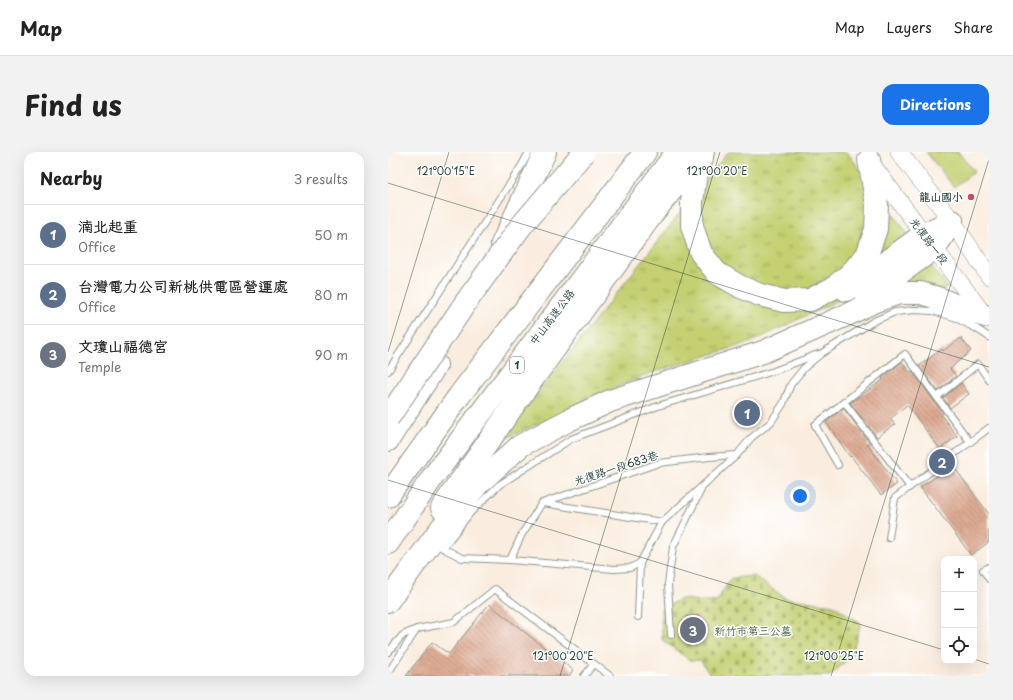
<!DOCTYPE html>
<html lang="en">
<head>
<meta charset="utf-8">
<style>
  body { margin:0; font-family:"Playpen Sans","LXGW WenKai TC",sans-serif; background:#f2f2f2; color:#222 }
  .controls { position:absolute; right:12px; bottom:12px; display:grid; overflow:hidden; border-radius:8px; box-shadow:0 4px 16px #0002 }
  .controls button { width:36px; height:36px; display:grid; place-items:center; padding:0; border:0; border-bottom:1px solid #e0e0e0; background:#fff; color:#222; font:20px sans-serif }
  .you { position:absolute; left:412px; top:344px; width:14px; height:14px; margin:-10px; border:3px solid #fff; border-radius:50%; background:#1a73e8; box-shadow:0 0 0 6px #1a73e833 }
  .badge { display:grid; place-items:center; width:26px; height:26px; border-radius:50%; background:#1a73e8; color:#fff; font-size:13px; font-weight:700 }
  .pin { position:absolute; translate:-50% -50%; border:2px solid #fff; box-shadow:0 1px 4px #0006 }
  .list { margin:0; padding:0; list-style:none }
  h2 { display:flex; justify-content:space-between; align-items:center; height:52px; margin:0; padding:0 16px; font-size:17px }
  h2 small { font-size:13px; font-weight:400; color:#767676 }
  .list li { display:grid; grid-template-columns:26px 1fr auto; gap:12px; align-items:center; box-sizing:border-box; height:60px; padding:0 16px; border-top:1px solid #e0e0e0 }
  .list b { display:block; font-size:15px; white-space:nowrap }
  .list p { margin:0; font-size:13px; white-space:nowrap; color:#767676 }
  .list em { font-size:13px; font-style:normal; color:#767676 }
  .icon { flex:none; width:22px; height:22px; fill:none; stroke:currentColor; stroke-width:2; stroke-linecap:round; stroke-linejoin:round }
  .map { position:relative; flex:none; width:601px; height:524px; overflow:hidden; border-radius:12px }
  header { display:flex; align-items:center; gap:24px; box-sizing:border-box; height:56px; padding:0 20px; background:#fff; border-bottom:1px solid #e0e0e0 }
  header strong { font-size:19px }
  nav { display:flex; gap:22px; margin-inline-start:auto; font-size:14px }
  .intro { display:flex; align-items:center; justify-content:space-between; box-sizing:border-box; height:96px; padding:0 24px }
  h1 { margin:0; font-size:28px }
  .button { padding:10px 18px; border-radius:12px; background:#1a73e8; color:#fff; font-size:14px; font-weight:700 }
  main { display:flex; gap:24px; padding:0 24px }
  aside { flex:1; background:#fff; border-radius:12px; box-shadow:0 4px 16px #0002 }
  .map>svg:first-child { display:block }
  .grass { fill:url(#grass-tufts); stroke:#728653 }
  .cemetery { fill:url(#cemetery-stones); stroke:#728653 }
  .park { fill:#c4d072; stroke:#728653 }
  .building { fill:url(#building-back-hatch) }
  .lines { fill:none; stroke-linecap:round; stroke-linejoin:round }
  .lane-casing { stroke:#8c958a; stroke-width:8 }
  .secondary-casing { stroke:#8c958a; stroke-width:18 }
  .highway-casing { stroke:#8c958a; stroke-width:24 }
  .lane { stroke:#fff; stroke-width:6 }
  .secondary { stroke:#fff; stroke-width:17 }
  .highway { stroke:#fff; stroke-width:22 }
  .highway-bridge-casing { stroke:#8c958a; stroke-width:24; stroke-linecap:butt }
  .highway-bridge { stroke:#fff; stroke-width:22 }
  .ticks { fill:none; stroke:#1f3d34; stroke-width:1; stroke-opacity:0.45 }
  .poi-dot { fill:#d1495b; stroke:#fff; stroke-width:1.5 }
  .labels { text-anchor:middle; stroke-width:3; stroke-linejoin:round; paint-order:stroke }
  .shield { fill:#fff; stroke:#627771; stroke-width:1 }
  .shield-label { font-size:10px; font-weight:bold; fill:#1f3d34 }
  .poi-label { font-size:11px; font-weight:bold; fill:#1f3d34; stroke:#fff; text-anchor:end }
  .street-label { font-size:11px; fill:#1f3d34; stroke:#fff }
  .park-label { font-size:11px; fill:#486244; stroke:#fff }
  .ticks-label { font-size:10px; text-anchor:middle; fill:#1f3d34; stroke:#fff; stroke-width:3; stroke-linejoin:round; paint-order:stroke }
</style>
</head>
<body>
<header>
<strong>Map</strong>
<nav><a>Map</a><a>Layers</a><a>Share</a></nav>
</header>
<div class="intro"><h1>Find us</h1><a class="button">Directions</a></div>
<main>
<aside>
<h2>Nearby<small>3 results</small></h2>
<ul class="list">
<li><span class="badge" style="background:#5c6f8a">1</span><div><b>湳北起重</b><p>Office</p></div><em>50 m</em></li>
<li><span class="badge" style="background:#5c6f8a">2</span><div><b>台灣電力公司新桃供電區營運處</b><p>Office</p></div><em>80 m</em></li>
<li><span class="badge" style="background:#6b7280">3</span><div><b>文瓊山福德宫</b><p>Temple</p></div><em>90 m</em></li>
</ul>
</aside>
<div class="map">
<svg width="601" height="524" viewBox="0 0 601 524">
  <defs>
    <pattern id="grass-tufts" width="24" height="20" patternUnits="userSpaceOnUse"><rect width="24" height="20" fill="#c4d072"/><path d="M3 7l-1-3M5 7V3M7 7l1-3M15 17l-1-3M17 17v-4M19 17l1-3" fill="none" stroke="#9faa5e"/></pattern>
    <pattern id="cemetery-stones" width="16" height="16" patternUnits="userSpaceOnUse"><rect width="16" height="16" fill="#c4d072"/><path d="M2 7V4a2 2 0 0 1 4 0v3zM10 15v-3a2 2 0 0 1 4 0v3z" fill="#9faa5e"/></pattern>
    <pattern id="building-back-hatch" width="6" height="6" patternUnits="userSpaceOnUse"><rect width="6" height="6" fill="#deaa93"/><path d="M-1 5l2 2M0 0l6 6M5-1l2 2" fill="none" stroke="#b38c79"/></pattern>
  </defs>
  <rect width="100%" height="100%" fill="#fff"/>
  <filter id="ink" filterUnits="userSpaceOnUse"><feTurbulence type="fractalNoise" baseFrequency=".025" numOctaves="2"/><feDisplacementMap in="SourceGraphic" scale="8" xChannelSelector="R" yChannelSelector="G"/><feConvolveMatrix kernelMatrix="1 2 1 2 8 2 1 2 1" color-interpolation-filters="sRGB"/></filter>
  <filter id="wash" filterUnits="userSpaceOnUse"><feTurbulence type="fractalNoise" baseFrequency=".012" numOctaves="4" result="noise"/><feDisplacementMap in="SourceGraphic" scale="16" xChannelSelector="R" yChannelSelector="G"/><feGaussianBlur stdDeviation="0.9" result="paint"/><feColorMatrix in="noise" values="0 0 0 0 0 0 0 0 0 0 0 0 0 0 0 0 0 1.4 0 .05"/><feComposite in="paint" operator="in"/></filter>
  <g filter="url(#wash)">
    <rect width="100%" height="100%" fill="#faeddf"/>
    <polygon class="grass" points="340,0 459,0 560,136 451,148 363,190 254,224 112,289"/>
    <polygon class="cemetery" points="366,424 397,446 445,453 473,471 463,504 442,524 323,524 312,508 303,509 274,488 273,458 292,447 328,450 343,426"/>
    <polygon class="park" points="538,0 570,0 586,20 566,35"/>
    <g id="blocks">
      <g class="building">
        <polygon points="573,186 583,199 566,213 566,214 562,217 568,224 550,239 531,214 554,197 555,199"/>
        <polygon points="514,210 522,220 524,219 555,261 553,263 569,284 552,297 519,253 502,267 507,272 489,285 462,251 495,228 494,226"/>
        <polygon points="573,231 581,242 562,256 555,246"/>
        <polygon points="455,256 482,291 479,292 509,332 493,343 463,304 462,305 438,270"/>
        <polygon points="565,314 601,362 601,390 583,403 532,335"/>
        <polygon points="101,452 185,518 181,524 18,524 44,490 61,502"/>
        <polygon points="298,464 311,464 312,491 299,492"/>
      </g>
    </g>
  </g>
  <g filter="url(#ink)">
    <use href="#blocks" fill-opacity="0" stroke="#8c958a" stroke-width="1"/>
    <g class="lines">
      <g class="lane-casing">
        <g id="lane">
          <polyline points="0,219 134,13 141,0"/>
          <polyline points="549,245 590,212 601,228"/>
          <polyline points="456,250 522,335"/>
          <polyline points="450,313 427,273 517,202 582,290"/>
          <polyline points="155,351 274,370"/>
          <polyline points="501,386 507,346 601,276"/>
          <polyline points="47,392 74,406 122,408 134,382 154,351 271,311 321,305 349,303 363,286 383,270 395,252 403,232 416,216 434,201 486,169 507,160 526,158 545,159 566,165 589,177 601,185"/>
          <polyline points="55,396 83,360 111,333 183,287 270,254 386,219 430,202"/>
          <polyline points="122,408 226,417 242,416 252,411 274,370 349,303"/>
          <polyline points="601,415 595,418 601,427"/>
          <polyline points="250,465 252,411"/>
          <polyline points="283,483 280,432 285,395 313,338"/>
          <polyline points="0,500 15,483 29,477 66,470 107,437 222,524"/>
          <polyline points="0,521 29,477"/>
          <polyline points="196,524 206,512"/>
        </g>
      </g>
      <g class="secondary-casing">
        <g id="secondary">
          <polyline points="511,0 564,69 601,124"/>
          <polyline points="482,10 599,167"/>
        </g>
      </g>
      <g class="highway-casing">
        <g id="highway">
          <polyline points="314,6 307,28 304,50 304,74 313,101 329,121 353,135 372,143 396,149 422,148 445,136 462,122 479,103 488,77 489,53 481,8"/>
          <polyline points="114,92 157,0"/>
          <polyline points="458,138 478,125 536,82 564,69"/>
          <polyline points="478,145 547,96 564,69"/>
          <polyline points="0,288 48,213"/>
          <polyline points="0,344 71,244 257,0"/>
          <polyline points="54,356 128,250 268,57 315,0"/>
          <polyline points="0,391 44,326 289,0"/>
          <polyline points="0,449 54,375 91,331 132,294 181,268 222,249 375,200 461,162 487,149 511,141 533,141 553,147 578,158 597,164"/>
        </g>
      </g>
      <use href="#lane" class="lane"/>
      <use href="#secondary" class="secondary"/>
      <use href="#highway" class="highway"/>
      <g class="highway-bridge-casing">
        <polyline id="highway-bridge" points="0,266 78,150 133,74 196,0"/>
      </g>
      <use href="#highway-bridge" class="highway-bridge"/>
    </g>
  </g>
  <path class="ticks" d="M0,31l601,184M0,200l61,-200M0,328l556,170M586,507l15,5M172,524l160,-524M443,524l158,-517"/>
  <circle class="poi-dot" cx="583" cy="45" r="4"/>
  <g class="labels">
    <rect class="shield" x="122" y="205" width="14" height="16" rx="3"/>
    <g class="shield-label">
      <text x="129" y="217">1</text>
    </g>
    <g class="poi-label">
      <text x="575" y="49">龍山國小</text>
    </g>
    <g class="street-label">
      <text transform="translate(541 89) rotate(53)" y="4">光復路一段</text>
      <text transform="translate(164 165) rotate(-53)" y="4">中山高速公路</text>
      <text transform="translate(228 316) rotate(-18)" y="4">光復路一段683巷</text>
    </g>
    <g class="park-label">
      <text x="365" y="483">新竹市第三公墓</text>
    </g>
  </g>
  <g class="ticks-label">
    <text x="58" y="23">121°00'15"E</text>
    <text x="329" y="23">121°00'20"E</text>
    <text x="175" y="508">121°00'20"E</text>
    <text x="446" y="508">121°00'25"E</text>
  </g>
</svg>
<div class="controls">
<button>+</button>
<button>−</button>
<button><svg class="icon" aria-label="locate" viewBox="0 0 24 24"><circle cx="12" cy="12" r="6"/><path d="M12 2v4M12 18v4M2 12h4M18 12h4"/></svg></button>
</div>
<div class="you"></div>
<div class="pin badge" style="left:359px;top:261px;background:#5c6f8a">1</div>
<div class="pin badge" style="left:554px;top:310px;background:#5c6f8a">2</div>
<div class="pin badge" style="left:305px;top:478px;background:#6b7280">3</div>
</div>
</main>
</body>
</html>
